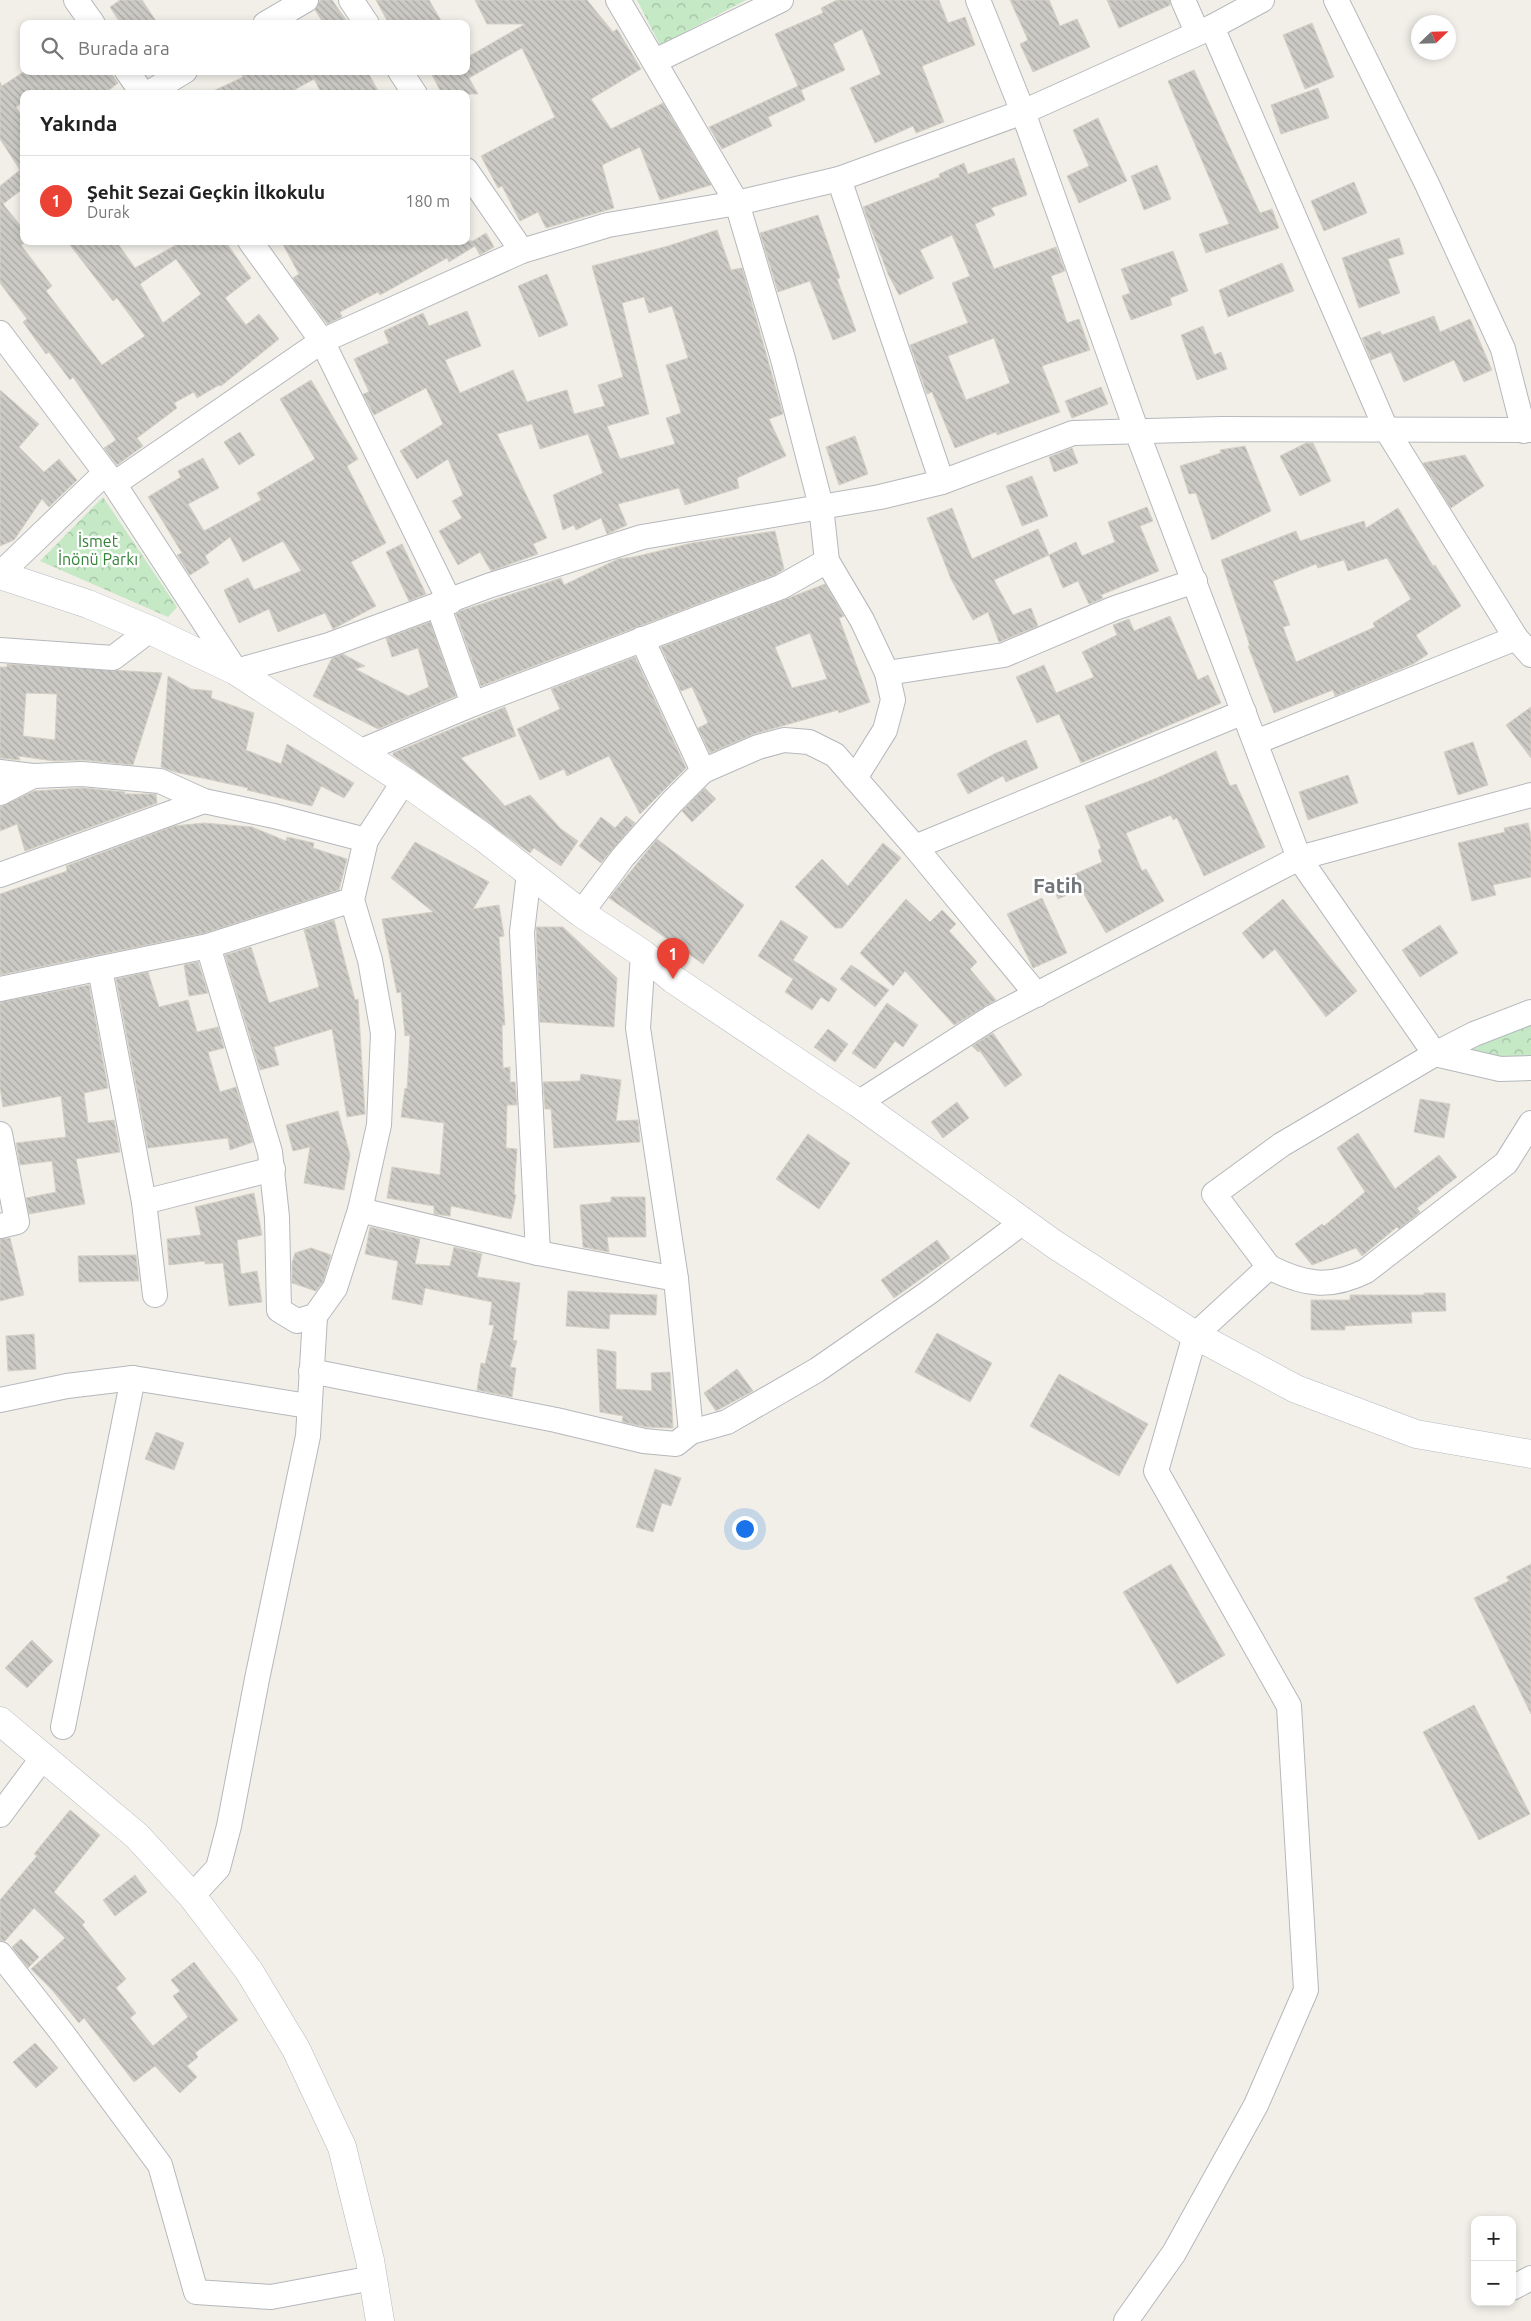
<!DOCTYPE html>
<html lang="tr">
<head>
<meta charset="utf-8">
<style>
  body { margin:0; font-family:Ubuntu,sans-serif; background:#f2f2f2; color:#222 }
  .controls { position:absolute; right:15px; bottom:15px; display:grid; overflow:hidden; border-radius:10px; box-shadow:0 2px 8px #0003 }
  .controls button { width:45px; height:45px; display:grid; place-items:center; padding:0; border:0; border-bottom:1px solid #e0e0e0; background:#fff; color:#222; font:25px sans-serif }
  .compass { position:absolute; left:1411px; top:15px; width:45px; height:45px; border-radius:50%; background:#fff; box-shadow:0 2px 8px #0003; rotate:67deg }
  .you { position:absolute; left:744px; top:1528px; width:18px; height:18px; margin:-12px; border:4px solid #fff; border-radius:50%; background:#1a73e8; box-shadow:0 0 0 8px #1a73e833 }
  .badge { display:grid; place-items:center; width:32px; height:32px; border-radius:50%; background:#ea4335; color:#fff; font-size:16px; font-weight:700 }
  .pin { position:absolute; translate:-50% -41px; filter:drop-shadow(0 1px 2px #0008) }
  .pin::after { content:''; position:absolute; top:26px; width:18px; height:15px; background:inherit; clip-path:polygon(0 0,100% 0,50% 100%) }
  .list { margin:0; padding:0; list-style:none }
  h2 { display:flex; justify-content:space-between; align-items:center; height:65px; margin:0; padding:0 20px; font-size:21px }
  h2 small { font-size:16px; font-weight:400; color:#767676 }
  .list li { display:grid; grid-template-columns:32px 1fr auto; gap:15px; align-items:center; box-sizing:border-box; height:90px; padding:0 20px; border-top:1px solid #e0e0e0 }
  .list b { display:block; font-size:19px; white-space:nowrap }
  .list p { margin:0; font-size:16px; white-space:nowrap; color:#767676 }
  .list em { font-size:16px; font-style:normal; color:#767676 }
  .icon { flex:none; width:28px; height:28px; fill:none; stroke:currentColor; stroke-width:2; stroke-linecap:round; stroke-linejoin:round }
  .map { position:relative; flex:none; width:1531px; height:2321px; overflow:hidden }
  .search { position:absolute; background:#fff; box-shadow:0 2px 8px #0003; left:20px; top:20px; width:450px; height:55px; display:flex; align-items:center; gap:12px; box-sizing:border-box; padding:0 18px; border-radius:10px; color:#767676; font-size:19px }
  .panel { position:absolute; background:#fff; box-shadow:0 2px 8px #0003; left:20px; top:90px; width:450px; height:155px; border-radius:10px }
  .map>svg:first-child { display:block }
  .forest { fill:url(#forest-crowns) }
  .building { fill:url(#building-back-hatch); stroke:#d6d1c6; fill-rule:evenodd }
  .lines { fill:none; stroke-linecap:round; stroke-linejoin:round }
  .minor-casing { stroke:#b5b8bc; stroke-width:26 }
  .tertiary-casing { stroke:#b5b8bc; stroke-width:29 }
  .secondary-casing { stroke:#b6babf; stroke-width:29 }
  .minor { stroke:#fff; stroke-width:24 }
  .tertiary { stroke:#fff; stroke-width:28 }
  .secondary { stroke:#fff; stroke-width:28 }
  .labels { text-anchor:middle; stroke-width:5; stroke-linejoin:round; paint-order:stroke }
  .park-label { font-size:16px; fill:#348238; stroke:#fff }
  .district-label { font-size:21px; font-weight:bold; fill:#70757a; stroke:#fff }
</style>
</head>
<body>
<div class="map">
<svg width="1531" height="2321" viewBox="0 0 1531 2321">
  <defs>
    <pattern id="forest-crowns" width="20" height="18" patternUnits="userSpaceOnUse" patternTransform="scale(1.25)"><rect width="20" height="18" fill="#c5e8c5"/><path d="M2 6a3 3 0 1 1 6 0M12 15a3 3 0 1 1 6 0" fill="none" stroke="#a3c0a4"/></pattern>
    <pattern id="building-back-hatch" width="6" height="6" patternUnits="userSpaceOnUse" patternTransform="scale(1.25)"><rect width="6" height="6" fill="#cccac5"/><path d="M-1 5l2 2M0 0l6 6M5-1l2 2" fill="none" stroke="#a9a8a4"/></pattern>
  </defs>
  <rect width="100%" height="100%" fill="#f1efe8"/>
  <g class="forest">
    <polygon points="637,0 746,0 660,45"/>
    <polygon points="103,497 177,607 168,617 40,561"/>
    <polygon points="1531,1018 1531,1058 1504,1060 1471,1052 1474,1040"/>
  </g>
  <g class="building">
    <polygon points="120,0 142,0 158,24 121,24 110,7"/>
    <polygon points="320,0 332,0 349,24 324,24 315,10"/>
    <polygon points="376,0 429,0 443,24 389,24"/>
    <polygon points="475,0 587,0 613,32 617,29 641,69 591,99 611,129 663,103 711,185 660,200 640,147 602,165 614,208 546,228 538,212 520,221 502,186 498,188 481,156 555,117 522,48 469,78 478,94 442,94 430,71 466,73 466,58 525,24 487,24"/>
    <polygon points="837,0 939,0 948,23 965,17 975,45 922,66 944,122 916,133 913,126 875,143 850,88 881,74 862,29 833,44 845,70 801,90 805,100 768,117 772,126 722,149 709,127 798,86 775,34 823,13 821,8"/>
    <polygon points="1010,0 1049,0 1060,26 1077,19 1090,47 1033,72 1020,44 1028,40"/>
    <polygon points="1107,0 1170,0 1170,5 1119,28"/>
    <polygon points="1312,23 1334,77 1305,89 1283,35"/>
    <polygon points="1194,70 1260,213 1272,209 1279,228 1206,253 1199,234 1229,224 1168,81"/>
    <path d="M25,71h84l9,12 -14,11h-80v7l-8,6 8,13v68l-21,16 21,26v13l-3,2 31,41 -6,5 56,74 43,-29 -28,-38 -4,3 -46,-60h49l19,27 48,-27h42l26,37 -26,20 21,27 13,-11 20,25 -58,47 -2,-1 -22,13 -3,-6 -20,11 3,5 -40,30 6,8 -26,19 -13,-17 12,-8 -43,-63 -3,3 -21,-28 -3,2 -23,-32 4,-3 -27,-36v-97l20,-16 -20,-31v-57l2,4zM176,259l25,35 -38,29 -23,-39z"/>
    <polygon points="239,71 367,71 380,94 322,94 314,79 287,94 207,94 243,77"/>
    <polygon points="1318,88 1329,118 1281,134 1271,105"/>
    <polygon points="1098,118 1127,181 1079,203 1067,176 1089,166 1073,130"/>
    <path d="M1014,158l13,37 -36,13 4,7 -20,9 19,45 62,-22 9,24 -14,5 16,47 12,-4 11,31 -48,16 18,46 -63,23 -1,-3 -41,16 -23,-56 -5,2 -17,-49 58,-22 -16,-40 18,-7 -18,-41 -32,15 14,28 -35,17 -11,-21 -25,-67 77,-30 -1,-3 25,-11 4,11zM994,338l16,45 -44,17 -18,-44z"/>
    <polygon points="1157,165 1171,199 1144,210 1131,176"/>
    <polygon points="1354,182 1367,213 1324,231 1311,201"/>
    <polygon points="818,215 840,278 837,279 856,331 833,340 810,281 778,292 760,233"/>
    <path d="M717,230l14,40 11,-2 41,146 -14,5 17,37 -49,22 2,10 -54,17 -6,-17 -61,16 9,21 -20,9 -6,-16 -25,12 -2,-5 -11,5 -10,-35 50,-22 -15,-39 -48,15 -8,-25 -35,10 50,104 -14,6 5,10 -47,17 -11,-19 -22,13 -19,-34 23,-13 -10,-17 11,-6 -15,-36 -31,20 -17,-28 43,-27 -17,-36 -52,27 -11,-21 6,-2 -15,-33 35,-16 -5,-12 39,-18 6,13 38,-15 14,35 -36,14 15,33 53,-23 14,32 40,-12 7,24 31,-8 -7,-21 25,-8 -31,-111 76,-20zM644,297l5,16 23,-7 16,52 -22,7 15,48 -15,5 9,26 -55,15 -13,-33 42,-12 -27,-111z"/>
    <polygon points="486,233 494,247 480,255 475,246 449,262 447,258 380,295 378,292 340,312 342,317 327,324 293,278 299,274 281,241 473,241"/>
    <polygon points="1399,238 1404,254 1388,259 1400,293 1359,308 1342,258"/>
    <polygon points="1173,251 1188,291 1170,298 1172,305 1131,320 1122,296 1130,293 1121,269"/>
    <polygon points="1282,263 1294,291 1228,317 1219,290"/>
    <polygon points="547,274 568,325 539,337 518,286"/>
    <polygon points="1434,316 1440,332 1470,319 1492,370 1464,382 1454,360 1404,382 1391,352 1371,360 1362,338 1380,331 1382,335"/>
    <polygon points="1203,326 1214,355 1221,352 1227,369 1197,380 1181,335"/>
    <polygon points="311,380 358,459 347,466 386,543 351,562 376,606 333,629 325,613 278,632 269,609 239,623 224,590 248,578 254,590 301,571 283,541 243,562 230,537 205,556 209,563 190,575 177,555 182,553 148,497 181,477 178,471 203,458 219,488 188,504 204,531 261,500 257,493 315,459 280,399"/>
    <polygon points="1101,387 1108,404 1072,418 1065,401"/>
    <polygon points="0,390 39,424 19,447 44,472 59,459 77,480 49,507 42,499 14,540 0,546"/>
    <polygon points="240,432 255,455 239,465 224,442"/>
    <polygon points="855,436 868,474 839,485 826,447"/>
    <polygon points="1306,443 1313,443 1331,481 1300,496 1280,456"/>
    <polygon points="1245,446 1271,511 1212,540 1196,493 1189,494 1180,466 1221,453 1220,450"/>
    <polygon points="1072,448 1078,463 1054,472 1049,457"/>
    <polygon points="1465,455 1484,486 1451,508 1423,463"/>
    <polygon points="1032,476 1048,516 1022,526 1006,486"/>
    <polygon points="1147,507 1153,521 1140,526 1159,571 1101,595 1103,598 1089,604 1078,581 1063,588 1049,555 1076,542 1082,556 1115,542 1108,522"/>
    <polygon points="952,508 972,559 1038,529 1049,555 994,580 1013,615 1031,608 1038,626 999,642 988,612 973,620 951,579 927,518"/>
    <path d="M1398,508l35,58 2,-1 26,41 -45,29 12,19 -15,10 -78,32 -2,-6 -59,23 -26,-67h2l-29,-86 75,-29 4,10 64,-20 2,7zM1387,558l24,41 -38,24 2,4 -79,35 -13,-35 7,-2 -17,-44 43,-17 2,4 26,-8 4,11z"/>
    <polygon points="775,531 784,569 775,575 481,686 456,614 460,611 561,578 564,585 618,559 634,557 692,543"/>
    <polygon points="402,544 426,594 409,601 386,552"/>
    <path d="M825,584l19,32 -5,2 31,84 -31,11 -1,-3 -84,24 -44,19 -12,-25 10,-5 -16,-36 -11,4 -20,-44zM810,633l17,46 -35,9 -17,-41z"/>
    <polygon points="1170,616 1198,680 1208,675 1221,703 1081,763 1059,714 1037,723 1016,677 1044,665 1056,693 1094,677 1082,652 1117,635 1113,625 1129,619 1134,631"/>
    <polygon points="430,622 456,696 378,729 313,696 332,658 343,654 365,666 355,669 408,696 429,687 418,648 392,657 386,638"/>
    <polygon points="635,657 686,768 640,814 609,756 567,776 564,769 540,780 517,729 560,709 551,689"/>
    <path d="M7,664l155,9 -29,92 -50,-5 -29,1 -36,-5 2,4 -20,-2v-91h7zM26,693l31,1 -2,46 -32,-4z"/>
    <polygon points="168,676 191,689 212,691 211,698 254,713 246,750 281,764 287,744 354,783 344,798 321,786 312,806 247,790 248,788 175,772 161,767"/>
    <polygon points="505,707 516,736 461,758 505,806 530,795 561,829 578,841 561,866 534,848 530,853 393,755 393,753"/>
    <polygon points="1531,707 1531,758 1506,725"/>
    <polygon points="1026,740 1038,768 1006,782 1003,776 968,794 957,774 994,754"/>
    <polygon points="1473,742 1488,785 1458,795 1444,752"/>
    <polygon points="1216,751 1230,786 1236,784 1265,847 1204,876 1177,818 1173,820 1171,815 1126,833 1142,871 1146,869 1164,901 1106,933 1081,889 1058,899 1052,884 1102,862 1098,850 1101,848 1085,806 1157,778"/>
    <polygon points="1348,775 1358,803 1308,820 1299,792"/>
    <polygon points="82,788 125,792 124,794 156,794 157,803 25,851 17,824 0,831 0,807 34,791"/>
    <polygon points="705,788 716,799 692,822 682,811"/>
    <polygon points="626,816 635,823 601,863 579,846 601,817 615,828"/>
    <polygon points="204,823 252,827 286,841 287,837 314,843 313,848 347,859 339,890 205,933 0,975 0,894 67,871 66,866 174,826"/>
    <polygon points="1528,823 1531,836 1531,877 1493,885 1496,895 1472,901 1458,843 1505,832 1504,828"/>
    <polygon points="657,839 744,905 703,964 609,898"/>
    <polygon points="415,842 489,882 473,909 499,905 504,936 499,937 505,1025 502,1025 503,1068 510,1067 510,1082 515,1082 517,1105 507,1105 506,1148 517,1149 514,1194 516,1195 511,1219 451,1206 450,1216 434,1214 434,1206 387,1198 392,1167 440,1175 444,1123 401,1117 405,1088 407,1089 410,1035 405,1036 401,992 397,993 382,919 433,912 391,878"/>
    <polygon points="883,843 901,858 842,928 835,928 795,887 822,859 848,886"/>
    <polygon points="1042,898 1067,953 1033,968 1007,914"/>
    <polygon points="906,899 930,922 942,910 956,924 949,931 977,962 970,969 996,1000 954,1025 905,971 893,986 860,953"/>
    <polygon points="1283,899 1357,991 1326,1017 1275,949 1263,959 1242,933"/>
    <polygon points="334,920 355,1000 358,999 365,1114 347,1117 332,1029 274,1047 279,1065 260,1070 225,955 251,947 269,1003 319,987 304,930"/>
    <polygon points="781,920 808,937 793,960 837,989 829,1002 821,997 812,1010 785,992 793,979 758,956"/>
    <polygon points="1440,925 1458,953 1420,977 1402,950"/>
    <polygon points="536,927 563,927 617,978 614,1027 540,1022"/>
    <polygon points="198,962 208,993 189,996 184,965"/>
    <polygon points="851,965 889,990 875,1007 840,979"/>
    <polygon points="148,972 159,1007 188,1000 197,1032 218,1027 224,1048 208,1052 220,1092 236,1087 253,1142 230,1150 228,1138 148,1148 116,979"/>
    <polygon points="89,985 108,1088 84,1093 88,1123 114,1120 120,1152 76,1159 85,1204 29,1214 26,1198 56,1192 52,1161 20,1165 16,1143 66,1137 61,1096 3,1107 0,1088 0,1002"/>
    <polygon points="887,1003 918,1025 903,1047 895,1041 875,1069 852,1053"/>
    <polygon points="828,1029 848,1044 835,1062 814,1047"/>
    <polygon points="993,1033 1022,1075 1005,1087 980,1051 978,1052 972,1046"/>
    <polygon points="581,1074 621,1080 616,1121 638,1120 640,1142 554,1148 551,1109 545,1109 543,1082 580,1081"/>
    <polygon points="1420,1099 1450,1104 1444,1138 1414,1132"/>
    <polygon points="957,1102 969,1118 943,1138 931,1122"/>
    <polygon points="338,1111 350,1155 344,1190 304,1183 310,1147 293,1151 286,1125"/>
    <polygon points="1358,1133 1395,1189 1439,1155 1457,1177 1417,1208 1420,1212 1399,1229 1397,1227 1362,1256 1356,1248 1312,1265 1295,1244 1322,1224 1324,1226 1365,1192 1337,1148"/>
    <polygon points="808,1134 850,1163 819,1209 776,1179"/>
    <polygon points="254,1193 262,1235 237,1240 241,1274 257,1271 262,1302 229,1306 223,1263 205,1264 205,1261 169,1265 167,1239 201,1235 195,1207"/>
    <polygon points="611,1197 645,1197 646,1237 607,1237 609,1252 583,1247 580,1205 611,1202"/>
    <polygon points="370,1227 420,1239 415,1264 450,1266 454,1247 482,1254 477,1277 520,1283 513,1340 517,1341 510,1367 516,1368 512,1397 477,1390 481,1363 485,1364 494,1325 489,1325 492,1302 425,1288 422,1305 392,1299 398,1261 365,1254"/>
    <polygon points="10,1238 24,1295 0,1301 0,1239"/>
    <polygon points="937,1240 950,1258 894,1298 881,1280"/>
    <polygon points="311,1248 331,1255 323,1282 316,1291 292,1283 292,1263 295,1253"/>
    <polygon points="136,1255 139,1281 79,1282 78,1256"/>
    <polygon points="568,1291 657,1295 656,1315 610,1314 609,1329 566,1326"/>
    <polygon points="1424,1293 1445,1293 1446,1311 1411,1312 1412,1323 1345,1326 1345,1330 1311,1330 1311,1300 1350,1300 1350,1295 1424,1295"/>
    <polygon points="937,1333 992,1363 970,1402 915,1372"/>
    <polygon points="34,1334 36,1369 8,1371 6,1336"/>
    <polygon points="597,1349 616,1352 616,1389 652,1391 651,1373 670,1372 673,1428 646,1427 622,1422 623,1416 600,1412"/>
    <polygon points="737,1369 753,1391 716,1411 704,1393"/>
    <polygon points="1059,1374 1148,1424 1119,1476 1030,1426"/>
    <polygon points="156,1432 184,1443 174,1470 145,1459"/>
    <polygon points="655,1469 681,1478 671,1506 662,1503 653,1532 636,1527"/>
    <polygon points="1171,1564 1225,1655 1177,1684 1123,1592"/>
    <polygon points="1531,1564 1531,1714 1474,1598 1509,1581 1506,1577"/>
    <polygon points="32,1640 53,1661 27,1688 5,1668"/>
    <polygon points="1474,1705 1530,1814 1479,1840 1423,1732"/>
    <polygon points="70,1810 100,1835 54,1892 85,1922 82,1925 126,1979 116,1988 136,2013 130,2018 153,2046 188,2017 173,1996 180,1991 171,1980 194,1962 238,2020 195,2053 198,2057 187,2066 197,2077 180,2093 155,2066 134,2082 84,2018 79,2023 52,1990 31,1969 65,1938 34,1908 5,1941 0,1941 0,1900 37,1856 34,1854"/>
    <polygon points="135,1875 147,1892 115,1916 103,1900"/>
    <polygon points="21,1939 39,1957 28,1968 12,1947"/>
    <polygon points="35,2043 58,2068 36,2088 13,2062"/>
  </g>
  <g class="lines">
    <g class="minor-casing">
      <g id="minor">
        <polyline points="76,0 93,24"/>
        <polyline points="351,0 367,24"/>
        <polyline points="978,0 1023,112 1137,432 1299,858 1435,1054 1500,1069 1531,1068"/>
        <polyline points="1183,0 1197,32"/>
        <polyline points="1336,0 1427,184 1503,349 1524,431"/>
        <polyline points="265,24 306,0"/>
        <polyline points="1212,27 1386,429 1516,638 1531,655"/>
        <polyline points="655,61 781,0"/>
        <polyline points="127,71 143,94"/>
        <polyline points="400,71 415,94"/>
        <polyline points="147,94 185,71"/>
        <polyline points="466,170 522,251"/>
        <polyline points="839,179 942,482"/>
        <polyline points="250,241 322,341 450,602"/>
        <polyline points="0,333 114,484 236,671 329,645 488,586 642,537 880,497 942,482 1073,433 1222,429 1531,430"/>
        <polyline points="114,484 322,341 522,251 608,225 737,203 839,179 1023,112 1212,27 1262,0"/>
        <polyline points="827,561 862,620 887,673 1004,655 1115,608 1195,581"/>
        <polyline points="0,574 105,473"/>
        <polyline points="438,605 473,704"/>
        <polyline points="642,639 703,771"/>
        <polyline points="0,650 113,658 150,630"/>
        <polyline points="1256,742 1516,638"/>
        <polyline points="359,752 473,704 781,587 827,561 821,506 783,359 737,203 618,0"/>
        <polyline points="0,772 33,776 82,774 160,781 204,801 274,816 366,840 404,781"/>
        <polyline points="855,778 885,730 893,700 887,673"/>
        <polyline points="0,793 33,776"/>
        <polyline points="529,873 522,932 538,1253"/>
        <polyline points="0,875 204,801"/>
        <polyline points="581,913 623,857 672,802 703,771 758,747 784,740 809,742 835,755 915,847"/>
        <polyline points="208,946 270,1152 277,1217 279,1310 297,1321 315,1316 335,1288 360,1210 379,1125 383,1033 370,960 352,900 366,840"/>
        <polyline points="643,954 638,1028 676,1279 691,1432"/>
        <polyline points="100,969 144,1202 155,1295"/>
        <polyline points="0,989 208,946 352,900"/>
        <polyline points="1037,995 915,847 1244,712"/>
        <polyline points="858,1103 991,1018 1299,858 1531,795"/>
        <polyline points="0,1134 17,1222 0,1226"/>
        <polyline points="144,1202 273,1169"/>
        <polyline points="360,1210 538,1253 676,1279"/>
        <path d="M1269,1267c35,18 61,22 97,4l140,-108 25,-40"/>
        <polyline points="311,1371 556,1420 644,1441 676,1444 691,1432 727,1422 817,1370 928,1293 1023,1222"/>
        <polyline points="0,1400 67,1386 133,1378 308,1406"/>
        <polyline points="63,1727 133,1378"/>
        <polyline points="0,1815 44,1756"/>
        <polyline points="192,1896 218,1868 229,1826 257,1679 308,1436 315,1316"/>
        <polyline points="0,1954 63,2034 160,2165 196,2292 271,2297 373,2278"/>
        <polyline points="1512,2288 1531,2278"/>
        <polyline points="1126,2321 1174,2253 1256,2105 1306,1990 1289,1706 1156,1471 1195,1335 1269,1267 1214,1194 1281,1145 1435,1054 1474,1034 1531,1012"/>
      </g>
    </g>
    <g class="tertiary-casing">
      <polyline id="tertiary" points="0,1721 137,1836 192,1896 249,1971 296,2049 342,2147 370,2260 380,2321"/>
    </g>
    <g class="secondary-casing">
      <polyline id="secondary" points="0,575 88,604 150,630 236,671 404,781 483,837 581,913 643,954 673,979 858,1103 1054,1244 1195,1335 1296,1389 1416,1434 1531,1454"/>
    </g>
    <use href="#minor" class="minor"/>
    <use href="#tertiary" class="tertiary"/>
    <use href="#secondary" class="secondary"/>
  </g>
  <g class="labels">
    <g class="park-label">
      <text x="98" y="547">İsmet<tspan x="98" dy="18">İnönü Parkı</tspan></text>
    </g>
    <g class="district-label">
      <text x="1058" y="893">Fatih</text>
    </g>
  </g>
</svg>
<div class="controls">
<button>+</button>
<button>−</button>
</div>
<svg class="compass" viewBox="-18 -18 36 36"><path d="M0-13l5 13h-10z" fill="#e53935"/><path d="M0 13l5-13h-10z" fill="#767676"/></svg>
<div class="you"></div>
<div class="pin badge" style="left:673px;top:979px">1</div>
<div class="search"><svg class="icon" aria-label="search" viewBox="0 0 24 24"><circle cx="10" cy="10" r="6"/><path d="M15 15l6 6"/></svg>Burada ara</div>
<section class="panel">
<h2>Yakında<small></small></h2>
<ul class="list">
<li><span class="badge">1</span><div><b>Şehit Sezai Geçkin İlkokulu</b><p>Durak</p></div><em>180 m</em></li>
</ul>
</section>
</div>
</body>
</html>
